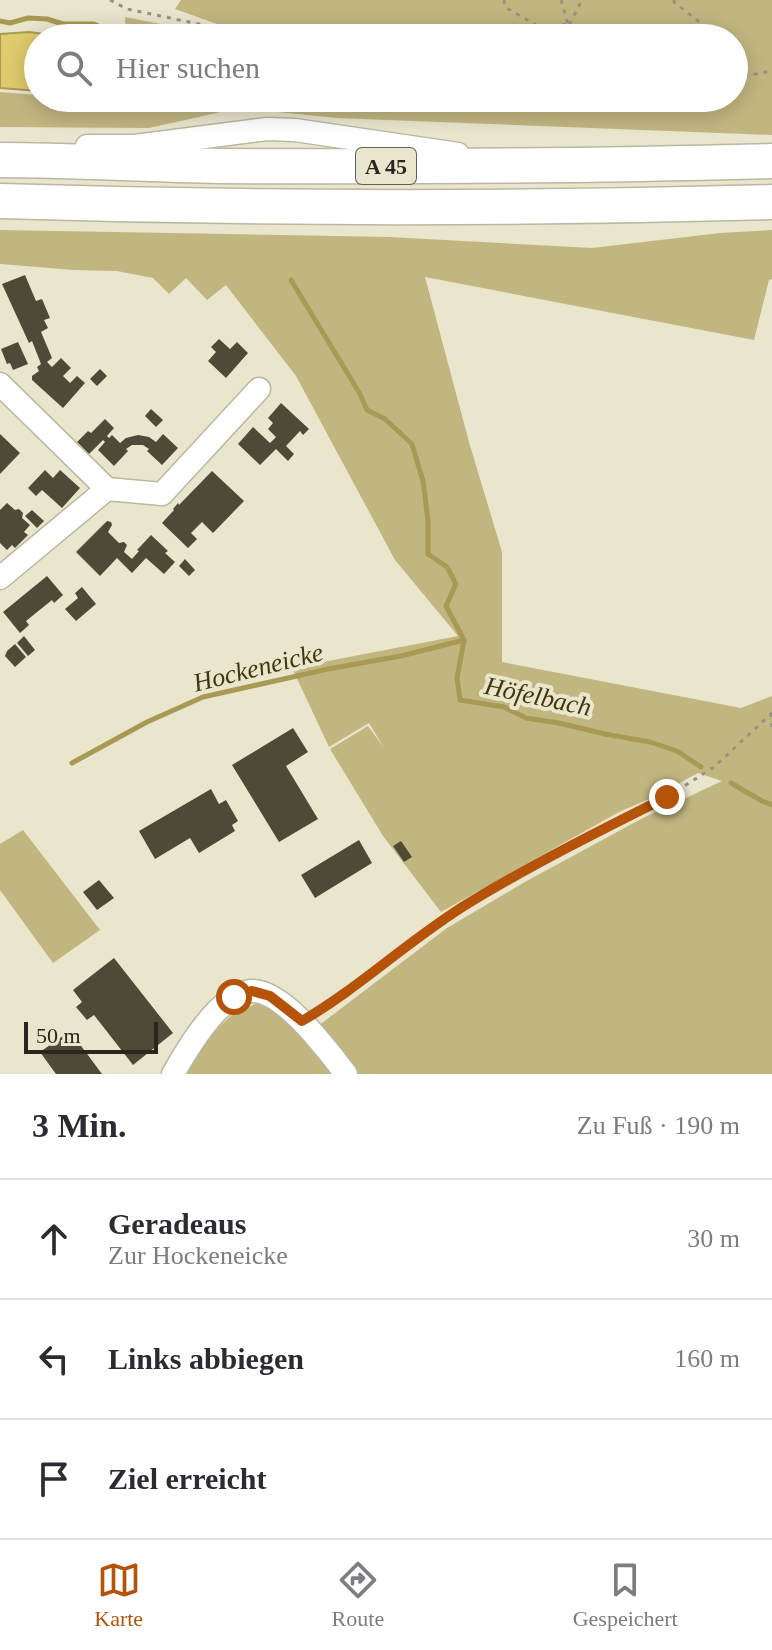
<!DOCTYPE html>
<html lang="de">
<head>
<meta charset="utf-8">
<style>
  body { margin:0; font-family:"Times New Roman",serif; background:#f2f2f3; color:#2b2b33 }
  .scale { position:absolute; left:24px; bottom:20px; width:134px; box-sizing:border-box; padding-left:8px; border:4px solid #28261e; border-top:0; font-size:22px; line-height:28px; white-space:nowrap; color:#28261e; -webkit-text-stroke:6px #eae5cd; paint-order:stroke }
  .stop { position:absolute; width:24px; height:24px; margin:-18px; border:6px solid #b45309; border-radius:50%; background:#fff }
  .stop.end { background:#b45309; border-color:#fff; box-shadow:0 2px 8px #0008 }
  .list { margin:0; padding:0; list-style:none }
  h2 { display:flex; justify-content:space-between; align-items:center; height:104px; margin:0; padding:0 32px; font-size:34px }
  h2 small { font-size:26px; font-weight:400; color:#7c7c81 }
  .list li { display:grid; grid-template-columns:52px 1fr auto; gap:24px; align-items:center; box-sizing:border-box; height:120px; padding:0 32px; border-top:2px solid #e1e1e2 }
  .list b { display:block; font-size:30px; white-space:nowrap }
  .list p { margin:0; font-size:26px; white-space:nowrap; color:#7c7c81 }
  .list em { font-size:26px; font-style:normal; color:#7c7c81 }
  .icon { flex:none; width:44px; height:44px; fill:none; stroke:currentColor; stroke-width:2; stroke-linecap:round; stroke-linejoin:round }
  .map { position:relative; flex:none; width:772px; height:1074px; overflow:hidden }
  .search { position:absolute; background:#fff; box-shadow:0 4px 20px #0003; left:24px; right:24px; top:24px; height:88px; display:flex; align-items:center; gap:20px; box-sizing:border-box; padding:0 28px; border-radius:44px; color:#7c7c81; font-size:30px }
  .sheet { height:464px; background:#fff }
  nav { display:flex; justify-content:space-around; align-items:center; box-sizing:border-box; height:112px; border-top:2px solid #e1e1e2; background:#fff; font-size:22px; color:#7c7c81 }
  nav a { display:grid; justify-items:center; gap:4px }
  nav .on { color:#b45309 }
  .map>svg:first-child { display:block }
  .green { fill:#c2b680 }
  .water { fill:#dfcb6c; stroke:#a89a55; stroke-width:2 }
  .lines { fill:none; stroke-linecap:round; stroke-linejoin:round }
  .stream { stroke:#a89a55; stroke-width:5 }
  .building { fill:#4e4a37 }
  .minor-casing { stroke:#bbb7a0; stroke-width:25 }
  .highway-casing { stroke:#bbb7a0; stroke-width:37 }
  .path { stroke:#969381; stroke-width:3; stroke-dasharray:4 6; stroke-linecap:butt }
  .minor { stroke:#fff; stroke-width:22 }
  .highway { stroke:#fff; stroke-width:34 }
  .route { stroke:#b45309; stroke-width:10 }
  .labels { text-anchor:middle; stroke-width:8; stroke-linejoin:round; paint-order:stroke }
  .shield { fill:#eae5cd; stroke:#625f52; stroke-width:2 }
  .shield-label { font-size:22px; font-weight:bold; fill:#28261e }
  .water-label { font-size:26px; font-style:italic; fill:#40370e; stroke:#eae5cd }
</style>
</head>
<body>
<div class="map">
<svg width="772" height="1074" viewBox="0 0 772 1074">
  <rect width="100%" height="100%" fill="#eae5cd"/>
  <g class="green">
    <polygon points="181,0 772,0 772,135 336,118 239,108 149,128 0,127 0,92 38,95 38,98 734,98 734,38 257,38 175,9"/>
    <polygon points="125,17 232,38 126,38"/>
    <polygon points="0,230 389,237 592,248 720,233 772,230 772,279 769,280 754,340 425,277 469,442 502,552 502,662 741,708 772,696 772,1074 355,1074 318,1026 447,928 523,883 641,819 722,781 698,773 654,797 619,812 441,912 383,836 330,749 368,726 384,748 369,723 329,747 292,668 458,636 395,560 296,376 226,285 207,300 186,278 169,294 153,278 117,271 73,270 0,264"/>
    <polygon points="23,830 100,930 53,963 0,890 0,844"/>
    <polygon points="259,1002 279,1008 335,1074 179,1074 213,1032 233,1014"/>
  </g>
  <polygon class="water" points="29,32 77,38 38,38 38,91 0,88 0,34"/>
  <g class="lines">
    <g class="stream">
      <polyline points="0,21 10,23 28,18 47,19 63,24 94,24 111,32 132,38"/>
      <polyline points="291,280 360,394 367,410 385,419 412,444 423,481 428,520 428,554 447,567 456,584 446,606 464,640 457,678 460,700 504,707 526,718 559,723 605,734 650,742 677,751 701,767"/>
      <polyline points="72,763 147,722 203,697 328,669 401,656 464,640"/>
      <polyline points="731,783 762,801 772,805"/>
    </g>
  </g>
  <g class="building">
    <polygon points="25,275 36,301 42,299 50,318 44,320 48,328 41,332 52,358 47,362 52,367 61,358 71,368 63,376 70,383 77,376 85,383 63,408 32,380 32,376 39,371 37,367 41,364 32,341 29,343 2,284"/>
    <polygon points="219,339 230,349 237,342 248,353 226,378 208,361 216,352 211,347"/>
    <polygon points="18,342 28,364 13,370 10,363 7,364 1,349"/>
    <polygon points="100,369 107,376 97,386 90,379"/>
    <polygon points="281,403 309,429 303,435 300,431 286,446 294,454 288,461 276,449 260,465 238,444 253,427 270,443 276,437 268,429 273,423 268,418"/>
    <polygon points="151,409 163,420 156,427 145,416"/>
    <polygon points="105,419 114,428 107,436 109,438 112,435 120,443 126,438 138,435 149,437 156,442 163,434 178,448 162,465 147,451 149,449 143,445 132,445 126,449 128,451 114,466 98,450 105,442 103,440 89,454 77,442 88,431 91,433"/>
    <polygon points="0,434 20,453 0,474"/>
    <polygon points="45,470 53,478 60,470 80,488 62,508 42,490 36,496 28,488"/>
    <polygon points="212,471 244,501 213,533 202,522 191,533 197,539 188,548 162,523 174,510 173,509 178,503 179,505"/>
    <polygon points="7,503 15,510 19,509 23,513 22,518 30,525 24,532 28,535 15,548 12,545 7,550 0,543 0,510"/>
    <polygon points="32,510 44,521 37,528 25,516"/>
    <polygon points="107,521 111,522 112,525 108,532 119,543 124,542 127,545 124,552 132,559 139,551 137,550 151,535 168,551 165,553 175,562 164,574 146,558 132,573 117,558 100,576 76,552"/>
    <polygon points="185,559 195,570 189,576 179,566"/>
    <polygon points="47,576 63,595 54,603 52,600 26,621 29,625 20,633 3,612"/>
    <polygon points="82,587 96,604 76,621 65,609 78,598 75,593"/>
    <polygon points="24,636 35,650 28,656 17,643"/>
    <polygon points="15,644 26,657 15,667 5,656 7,651"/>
    <polygon points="293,728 308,752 286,766 318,819 279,842 232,765"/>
    <polygon points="211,789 219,804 226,800 238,821 232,825 235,831 199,853 190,838 155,859 139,831"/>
    <polygon points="359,840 372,863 315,898 301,875"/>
    <polygon points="401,841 412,857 404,862 393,846"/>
    <polygon points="99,880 114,898 97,910 83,892"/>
    <polygon points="114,958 173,1033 133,1065 94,1015 87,1020 76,1007 82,1002 73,990"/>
    <polygon points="70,1031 102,1074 56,1074 40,1052"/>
  </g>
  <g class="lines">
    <g class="minor-casing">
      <g id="minor">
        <polyline points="87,146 135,146 267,129 295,130 458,154"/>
        <polyline points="0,384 107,489 162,494 259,389"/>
        <polyline points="0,578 107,489"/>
        <path d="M173,1074c14,-25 46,-80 78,-83 32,-2 77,60 95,83"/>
      </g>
    </g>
    <g class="highway-casing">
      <g id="highway">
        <path d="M0,160c73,0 146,5 219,6 184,1 369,0 553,-5"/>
        <path d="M0,201c257,8 515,8 772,1"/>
      </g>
    </g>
    <g class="path">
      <polyline points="110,0 127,9 266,38"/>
      <polyline points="504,0 505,7 541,28 568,24"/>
      <polyline points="561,0 568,24"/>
      <polyline points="674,0 674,2 720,38"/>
      <polyline points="556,38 565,33 582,0"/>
      <polyline points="734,78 772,71"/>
      <polyline points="771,713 772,727"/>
      <polyline points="320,1011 471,902 667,797 714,767 772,713"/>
    </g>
    <use href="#minor" class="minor"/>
    <use href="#highway" class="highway"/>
  </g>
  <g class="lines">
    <path class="route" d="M234,997l18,-6 18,5 32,25c60,-35 110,-84 170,-120 63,-38 129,-71 195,-104"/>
  </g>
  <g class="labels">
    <rect class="shield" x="356" y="148" width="60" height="36" rx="6"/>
    <g class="shield-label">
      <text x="386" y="174">A 45</text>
    </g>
    <g class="water-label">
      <text transform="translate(258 667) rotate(-14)" y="9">Hockeneicke</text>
      <text transform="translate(538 696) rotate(12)" y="9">Höfelbach</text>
    </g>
  </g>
</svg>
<div class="scale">50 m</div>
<div class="stop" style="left:234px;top:997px"></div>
<div class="stop end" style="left:667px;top:797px"></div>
<div class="search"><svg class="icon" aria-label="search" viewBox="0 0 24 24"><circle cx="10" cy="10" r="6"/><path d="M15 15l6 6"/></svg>Hier suchen</div>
</div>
<section class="sheet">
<h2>3 Min.<small>Zu Fuß · 190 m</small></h2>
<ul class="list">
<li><svg class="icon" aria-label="ahead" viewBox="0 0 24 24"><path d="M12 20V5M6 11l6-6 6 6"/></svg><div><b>Geradeaus</b><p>Zur Hockeneicke</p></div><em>30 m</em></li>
<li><svg class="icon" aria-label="left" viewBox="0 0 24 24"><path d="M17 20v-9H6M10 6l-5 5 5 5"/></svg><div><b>Links abbiegen</b></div><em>160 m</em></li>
<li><svg class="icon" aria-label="arrive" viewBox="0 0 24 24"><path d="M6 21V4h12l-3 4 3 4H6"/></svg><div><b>Ziel erreicht</b></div></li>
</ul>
</section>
<nav>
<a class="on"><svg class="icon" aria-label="map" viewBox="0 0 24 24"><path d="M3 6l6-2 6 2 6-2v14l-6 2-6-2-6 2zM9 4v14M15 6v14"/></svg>Karte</a>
<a><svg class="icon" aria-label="directions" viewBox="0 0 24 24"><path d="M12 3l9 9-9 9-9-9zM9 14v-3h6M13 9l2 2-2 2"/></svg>Route</a>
<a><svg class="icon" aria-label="saved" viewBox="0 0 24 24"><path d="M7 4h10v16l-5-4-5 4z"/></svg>Gespeichert</a>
</nav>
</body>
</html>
